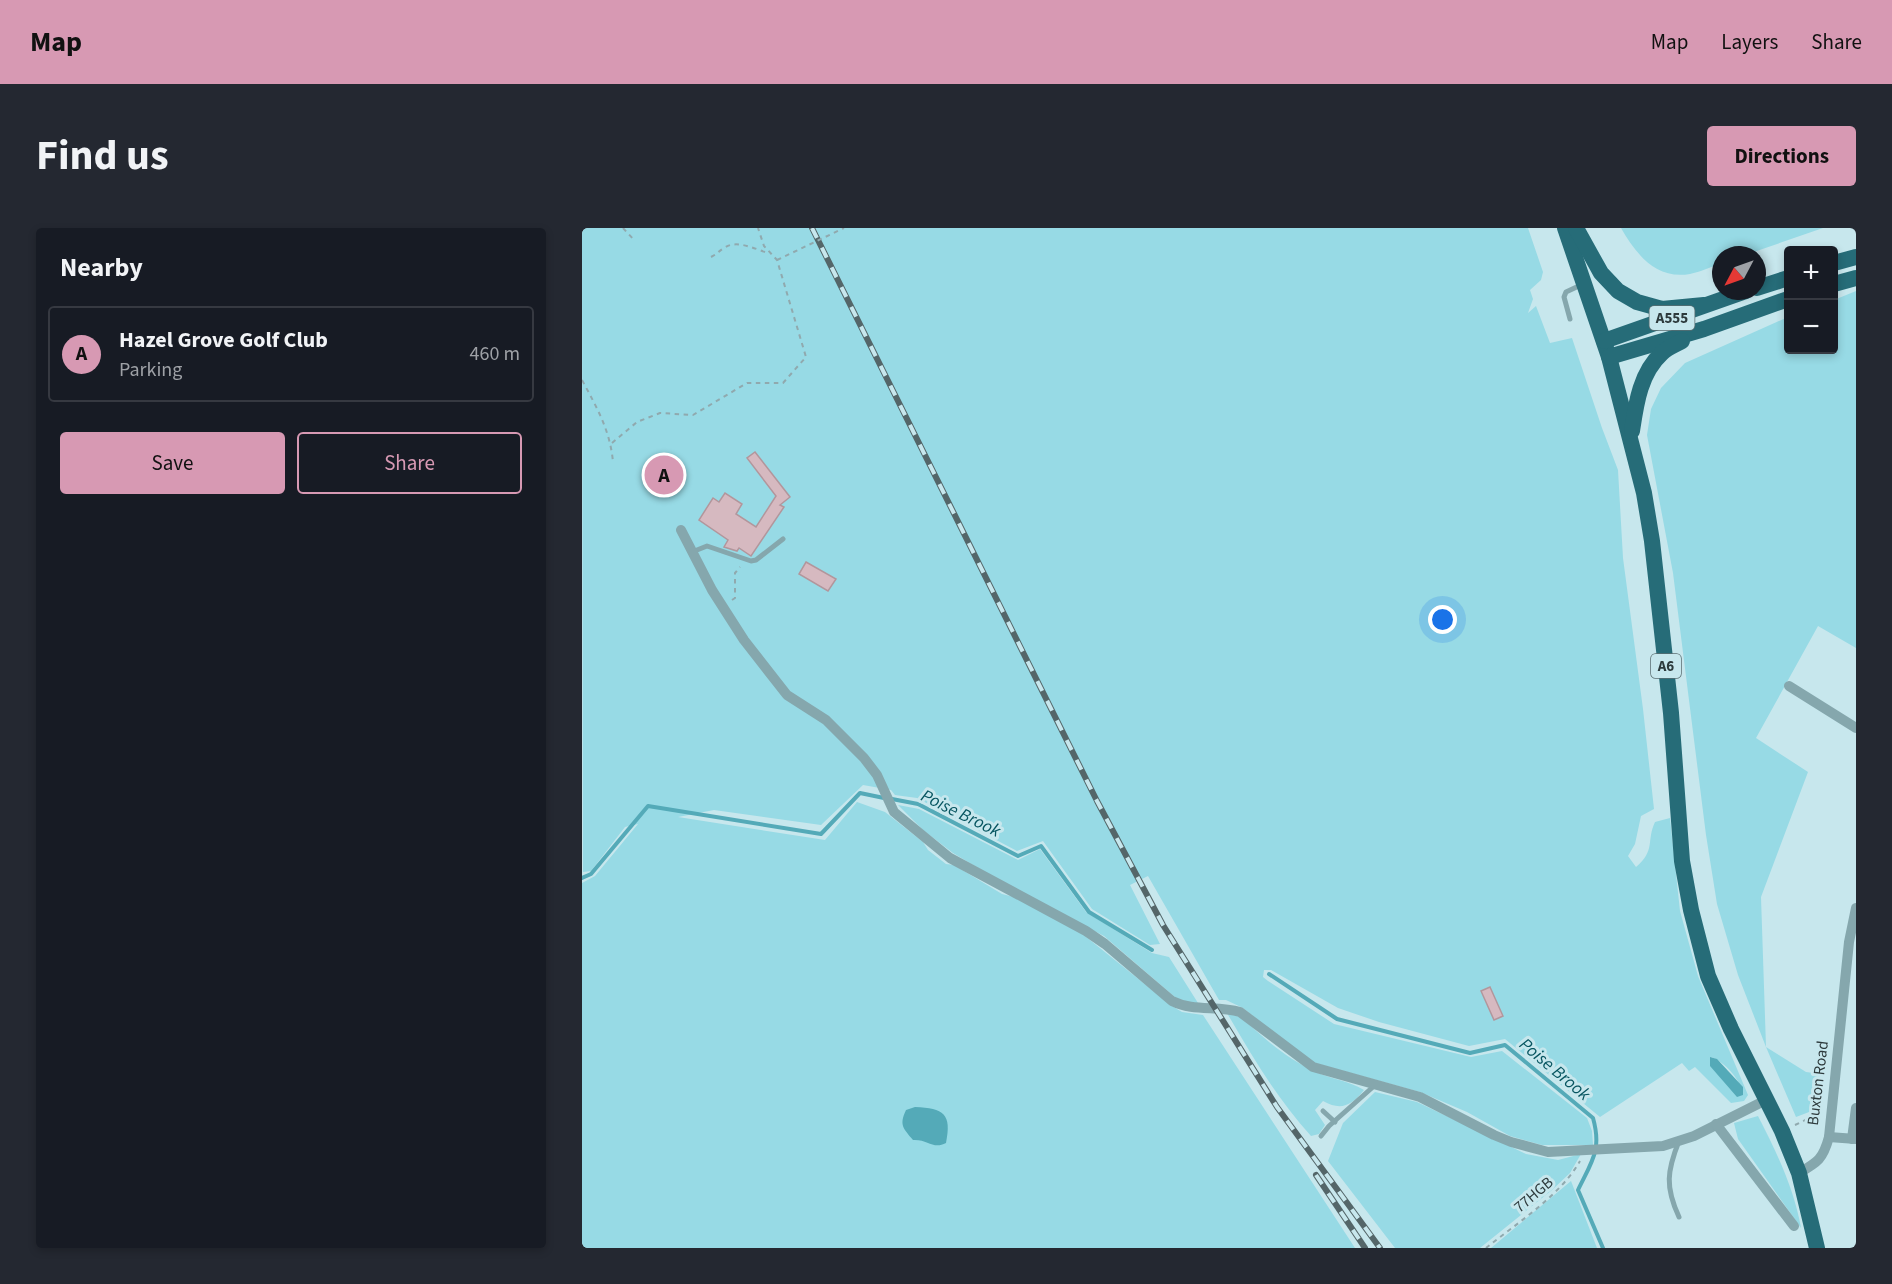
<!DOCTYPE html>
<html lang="en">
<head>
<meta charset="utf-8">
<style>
  body { margin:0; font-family:"Source Sans 3",sans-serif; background:#242831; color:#f1f3f6 }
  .controls { position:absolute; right:18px; top:18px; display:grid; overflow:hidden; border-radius:6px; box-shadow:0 3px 9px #0003 }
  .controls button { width:54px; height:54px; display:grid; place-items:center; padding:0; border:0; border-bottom:2px solid #363941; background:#171b24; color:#f1f3f6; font:30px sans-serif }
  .compass { position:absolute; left:1130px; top:18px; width:54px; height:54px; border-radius:50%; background:#171b24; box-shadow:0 3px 9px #0003; rotate:229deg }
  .you { position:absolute; left:861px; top:392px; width:21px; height:21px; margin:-15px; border:4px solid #fff; border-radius:50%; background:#1a73e8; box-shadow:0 0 0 9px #1a73e833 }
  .badge { display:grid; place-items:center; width:39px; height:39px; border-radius:50%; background:#d799b3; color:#111; font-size:20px; font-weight:700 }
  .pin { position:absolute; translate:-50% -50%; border:3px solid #fff; box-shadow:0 2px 6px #0006 }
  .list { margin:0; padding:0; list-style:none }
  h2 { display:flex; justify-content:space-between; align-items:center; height:78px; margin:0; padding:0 24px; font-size:26px }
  h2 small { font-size:20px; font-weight:400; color:#9ea1a6 }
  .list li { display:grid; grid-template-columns:39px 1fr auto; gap:18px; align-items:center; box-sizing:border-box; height:96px; margin:0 12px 12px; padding:0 12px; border:2px solid #363941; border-radius:6px }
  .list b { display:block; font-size:22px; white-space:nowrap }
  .list p { margin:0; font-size:20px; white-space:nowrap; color:#9ea1a6 }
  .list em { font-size:20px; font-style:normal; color:#9ea1a6 }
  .actions { display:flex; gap:12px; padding:18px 24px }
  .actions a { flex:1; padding:14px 0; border:2px solid #d799b3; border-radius:6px; text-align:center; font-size:21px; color:#d799b3 }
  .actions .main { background:#d799b3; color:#111 }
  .map { position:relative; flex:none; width:1274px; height:1020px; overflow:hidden; border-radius:6px }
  header { display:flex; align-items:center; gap:36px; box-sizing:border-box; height:84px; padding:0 30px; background:#d799b3; color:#111 }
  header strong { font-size:28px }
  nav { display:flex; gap:33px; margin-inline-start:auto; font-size:21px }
  .intro { display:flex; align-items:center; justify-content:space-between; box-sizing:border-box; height:144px; padding:0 36px }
  h1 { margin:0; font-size:42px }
  .button { padding:15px 27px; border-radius:6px; background:#d799b3; color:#111; font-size:21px; font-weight:700 }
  main { display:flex; gap:36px; padding:0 36px }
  aside { flex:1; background:#171b24; border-radius:6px; box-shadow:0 3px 9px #0003 }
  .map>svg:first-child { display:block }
  .green { fill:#97dae5; fill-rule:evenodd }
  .water { fill:#54aab8 }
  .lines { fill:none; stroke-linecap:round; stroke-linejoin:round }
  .stream { stroke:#54aab8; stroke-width:4 }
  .building { fill:#d6b9c0; stroke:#b2969c; stroke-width:1.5 }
  .path { stroke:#90a9ae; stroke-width:2; stroke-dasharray:4.5 4.5; stroke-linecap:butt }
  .service { stroke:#85a7ad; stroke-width:5 }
  .minor { stroke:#85a7ad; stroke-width:10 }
  .trunk { stroke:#266c78; stroke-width:16 }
  .rail-casing { stroke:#546669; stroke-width:6 }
  .rail { stroke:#c7e7ed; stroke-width:4; stroke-dasharray:11; stroke-linecap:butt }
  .path-bridge { stroke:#90a9ae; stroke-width:2; stroke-dasharray:4.5 4.5; stroke-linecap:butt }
  .labels { text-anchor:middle; stroke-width:6; stroke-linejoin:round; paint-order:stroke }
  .shield { fill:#c7e7ed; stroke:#5b6e71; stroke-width:1.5 }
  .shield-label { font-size:15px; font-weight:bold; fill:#2d3a3c }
  .street-label { font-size:16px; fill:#2d3a3c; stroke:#c7e7ed }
  .water-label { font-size:18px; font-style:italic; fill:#075560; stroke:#c7e7ed }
</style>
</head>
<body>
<header>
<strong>Map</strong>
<nav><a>Map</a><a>Layers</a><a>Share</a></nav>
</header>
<div class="intro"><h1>Find us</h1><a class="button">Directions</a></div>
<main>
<aside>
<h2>Nearby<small></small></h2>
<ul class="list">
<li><span class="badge">A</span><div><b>Hazel Grove Golf Club</b><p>Parking</p></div><em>460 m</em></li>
</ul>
<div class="actions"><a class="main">Save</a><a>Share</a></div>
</aside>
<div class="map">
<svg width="1274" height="1020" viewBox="0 0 1274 1020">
  <rect width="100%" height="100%" fill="#c7e7ed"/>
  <g class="green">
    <path d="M0,0h946l15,44 -2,8 -11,10 3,9 -5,14 8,-7 14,37 22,-5 30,90 16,42 5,88 20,151 11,100 -13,7 -6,28 -7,12 8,11c20,-17 10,-26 19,-45l15,-4 10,93 18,65 50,119 -4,6 -13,2 -36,-36 -6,4 -7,-8 -82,54 -95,-78 -36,7 -90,-24 -41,-14 -67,-38h-7l-1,7 5,4 66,43 137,33 31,-6 85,67 5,13 1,14h-51l-32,-9 -43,-24 -47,-20 -109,-30 -68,-54 -17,-8h-7l-71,-124 -18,9 30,59 -10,1 -58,-36 -49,-68 -26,10 -100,-53 -22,-3 -4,-5 -28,-5 -42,40 -107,-15 -36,7 147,23 32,-38 28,10 38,30 5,8 18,14 8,1 48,29 12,3 66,35 92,74 10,6 21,3 152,233h-773v-365l13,-7 43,-52 -13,3 -34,44 -8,1zM1129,829c13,4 31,24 32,38z"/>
    <path d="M1039,0h202l-78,27h-24v8c-10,4 -21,9 -31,11 -34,6 -54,-20 -69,-46z"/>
    <polygon points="1274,63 1274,420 1236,398 1174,510 1226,544 1179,669 1184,819 1224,844 1239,846 1235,881 1214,889 1184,819 1156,747 1135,676 1124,607 1091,345 1065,207 1069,181 1079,160 1103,135 1206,89 1206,122 1252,122 1252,72"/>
    <polygon points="316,577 337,581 436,632 458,621 504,684 570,725 587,729 616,775 609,775 594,770 522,708 428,659 371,625 341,602"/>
    <path d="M645,785h10c24,23 48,45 79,59 15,7 34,9 48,18 -13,16 -23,21 -41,11l-8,9 10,15 -6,9 -8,2c-35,-39 -58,-78 -84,-123z"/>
    <polygon points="793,864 835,874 944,926 976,932 999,926 988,945 970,962 898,1020 813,1020 746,933 761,895"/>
    <path d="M1176,888c18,35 36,72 43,112l-63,-89 -4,-16z"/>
    <polygon points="989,953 1015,1020 909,1020"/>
  </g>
  <g class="water">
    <polygon points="1128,829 1135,831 1161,859 1161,867 1155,869 1128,838"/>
    <path d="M333,879c29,1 37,7 31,36 -13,7 -18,-4 -33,-3 -10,-12 -14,-15 -7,-30z"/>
  </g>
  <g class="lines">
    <g class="stream">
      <polyline points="310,571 336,576 436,628 459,618 507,684 570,722"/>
      <polyline points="0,650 9,646 66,578 239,606 278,565 302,570"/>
      <path d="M687,746l68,45 133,34 35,-8 88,73c9,32 -1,43 -15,72l25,58"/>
    </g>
  </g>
  <g class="building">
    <polygon points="173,224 208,269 198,277 202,279 169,328 157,320 155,323 142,319 146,312 117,292 131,270 137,274 143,265 160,276 154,286 174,299 194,268 165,230"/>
    <polygon points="224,334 254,351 246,363 217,346"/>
    <polygon points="908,759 921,788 912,792 899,763"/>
  </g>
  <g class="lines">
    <g class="path">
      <polyline points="41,0 53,13"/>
      <path d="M129,29c6,-3 8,-6 13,-9 12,-9 31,1 44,5"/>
      <path d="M0,152c15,28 28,50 31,82"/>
      <polyline points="30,215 55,194 78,185 111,187 165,155 201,155 224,129 195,32 182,18 176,0"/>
      <polyline points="150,372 153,370 153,345 158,339"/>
      <polyline points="1213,897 1238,885"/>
      <path d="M904,1020c31,-25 74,-52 94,-87"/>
    </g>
    <g class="service">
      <polyline points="988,91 982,69 984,64 1001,56"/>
      <polyline points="110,324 125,318 169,333 174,332 201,311"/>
      <polyline points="741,883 753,894"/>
      <polyline points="739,908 747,898 792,858"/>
      <path d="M1097,989c-14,-30 -12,-46 0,-76"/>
    </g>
    <g class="minor">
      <path d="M99,302l31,60 32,50 43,55 39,25 38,38 13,17 17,37 56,46 136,73 19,13 67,57c22,11 45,4 68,11l73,55 107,30 74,38 17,7 37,10 115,-6 31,-10 72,-36"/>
      <polyline points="1207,458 1274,500"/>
      <polyline points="1134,896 1212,998"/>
      <polyline points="1247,909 1274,911"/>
      <polyline points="1270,911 1274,880"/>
      <path d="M1217,945c19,-11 24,-14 30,-36l20,-195 7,-34"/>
    </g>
    <g class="trunk">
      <polyline points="983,0 1027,129 1062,265 1070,313 1089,485 1100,633 1109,682 1126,748 1149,801 1200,903 1217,945 1235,1020"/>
      <polyline points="994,0 1019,45 1036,63 1055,74 1080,81 1122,77"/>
      <polyline points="1252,35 1274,29"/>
      <polyline points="1252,56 1274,50"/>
      <polyline points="1175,60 1206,50"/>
      <polyline points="1022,113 1164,63"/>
      <polyline points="1027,129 1122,101 1206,71"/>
      <path d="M1050,203c4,-27 8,-58 30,-78 5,-5 13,-8 20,-12"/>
    </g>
    <g class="rail-casing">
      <g id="rail">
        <polyline points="230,0 515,573 581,697 695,879 798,1020"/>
        <polyline points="734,947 783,1020"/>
      </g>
    </g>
    <use href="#rail" class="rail"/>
    <polyline class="path-bridge" points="195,32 262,0"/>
  </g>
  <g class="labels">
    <g class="shield">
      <rect x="1067.5" y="78" width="45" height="24" rx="4.5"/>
      <rect x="1069" y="426" width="30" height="24" rx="4.5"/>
    </g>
    <g class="shield-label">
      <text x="1090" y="95">A555</text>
      <text x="1084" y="443">A6</text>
    </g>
    <g class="street-label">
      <text transform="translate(1235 855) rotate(-83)" y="6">Buxton Road</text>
      <text transform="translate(951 966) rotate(-40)" y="6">77HGB</text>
    </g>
    <g class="water-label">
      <text transform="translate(379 585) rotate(26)" y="6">Poise Brook</text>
      <text transform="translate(973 841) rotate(40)" y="6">Poise Brook</text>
    </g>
  </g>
</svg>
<div class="controls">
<button>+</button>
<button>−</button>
</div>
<svg class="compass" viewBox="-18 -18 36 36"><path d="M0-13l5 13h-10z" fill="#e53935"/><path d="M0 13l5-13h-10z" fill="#9ea1a6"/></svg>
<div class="you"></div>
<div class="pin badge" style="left:82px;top:247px">A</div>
</div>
</main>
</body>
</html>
